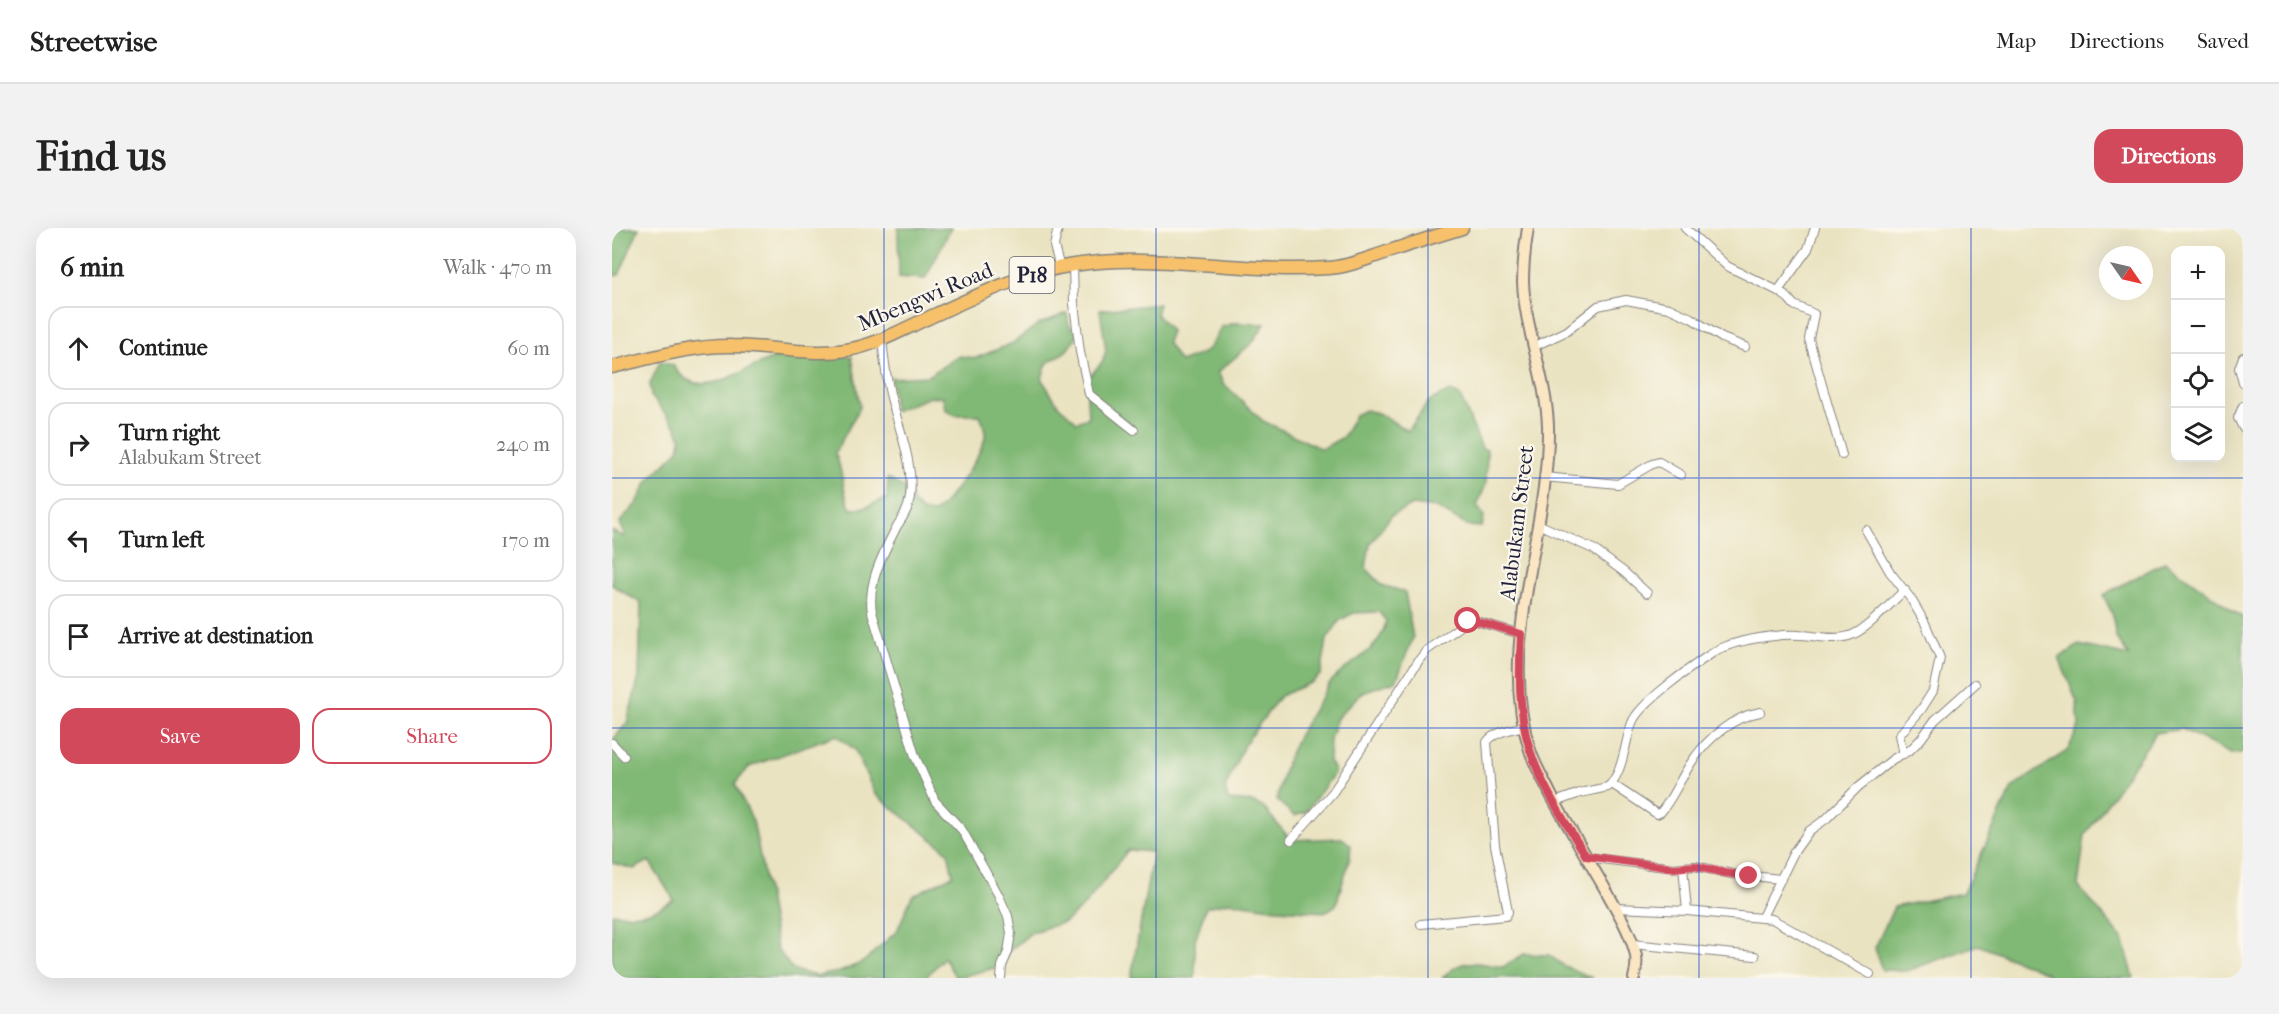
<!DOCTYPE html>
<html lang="en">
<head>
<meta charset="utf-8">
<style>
  body { margin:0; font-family:"IM FELL French Canon",serif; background:#f2f2f2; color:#222 }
  .controls { position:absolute; right:18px; top:18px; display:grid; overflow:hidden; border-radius:12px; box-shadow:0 6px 24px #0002 }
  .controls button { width:54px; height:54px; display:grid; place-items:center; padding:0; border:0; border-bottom:2px solid #e0e0e0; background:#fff; color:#222; font:30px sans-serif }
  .compass { position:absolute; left:1487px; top:18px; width:54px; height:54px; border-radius:50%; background:#fff; box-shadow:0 6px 24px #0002; rotate:124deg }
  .stop { position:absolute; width:18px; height:18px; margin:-14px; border:4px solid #d1495b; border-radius:50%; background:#fff }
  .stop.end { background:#d1495b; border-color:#fff; box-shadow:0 2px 6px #0008 }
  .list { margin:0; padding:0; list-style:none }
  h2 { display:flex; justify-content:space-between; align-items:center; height:78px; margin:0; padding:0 24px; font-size:26px }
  h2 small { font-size:20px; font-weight:400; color:#767676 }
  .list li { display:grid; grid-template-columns:39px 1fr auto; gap:18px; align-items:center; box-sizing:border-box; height:84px; margin:0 12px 12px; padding:0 12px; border:2px solid #e0e0e0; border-radius:18px }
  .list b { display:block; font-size:22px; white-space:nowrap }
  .list p { margin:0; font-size:20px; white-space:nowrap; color:#767676 }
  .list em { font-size:20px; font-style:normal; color:#767676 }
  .actions { display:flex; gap:12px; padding:18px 24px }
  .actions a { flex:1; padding:14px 0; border:2px solid #d1495b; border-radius:18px; text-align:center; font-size:21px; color:#d1495b }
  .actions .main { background:#d1495b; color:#fff }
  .icon { flex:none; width:33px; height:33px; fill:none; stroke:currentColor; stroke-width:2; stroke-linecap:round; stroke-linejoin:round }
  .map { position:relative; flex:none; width:1631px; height:750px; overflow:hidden; border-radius:18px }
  header { display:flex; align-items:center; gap:36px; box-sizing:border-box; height:84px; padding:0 30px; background:#fff; border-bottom:2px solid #e0e0e0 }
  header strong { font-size:28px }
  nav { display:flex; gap:33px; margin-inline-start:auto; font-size:21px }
  .intro { display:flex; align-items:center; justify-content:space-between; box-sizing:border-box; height:144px; padding:0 36px }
  h1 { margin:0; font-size:42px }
  .button { padding:15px 27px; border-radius:18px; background:#d1495b; color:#fff; font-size:21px; font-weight:700 }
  main { display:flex; gap:36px; padding:0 36px }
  aside { flex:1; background:#fff; border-radius:18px; box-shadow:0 6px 24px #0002 }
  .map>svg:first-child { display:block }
  .forest { fill:#80b874; stroke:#516d58; stroke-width:1.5; fill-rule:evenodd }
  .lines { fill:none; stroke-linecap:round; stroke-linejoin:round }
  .street-casing { stroke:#86827e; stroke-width:10 }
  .secondary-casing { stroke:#86827e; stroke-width:14 }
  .primary-casing { stroke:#86827e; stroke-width:15 }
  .street { stroke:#fff; stroke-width:8 }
  .secondary { stroke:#fbe6c4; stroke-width:10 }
  .primary { stroke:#f6c16b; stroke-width:12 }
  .route { stroke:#d1495b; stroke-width:8 }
  .grid { fill:none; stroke:#1d4ed8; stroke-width:1.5; stroke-opacity:0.55 }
  .labels { text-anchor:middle; stroke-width:4.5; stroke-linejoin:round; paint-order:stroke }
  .shield { fill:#fbf7ec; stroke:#636270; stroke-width:1.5 }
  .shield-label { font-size:21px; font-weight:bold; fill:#22223b }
  .street-label { font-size:22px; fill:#22223b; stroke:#fbf7ec }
</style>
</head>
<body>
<header>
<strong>Streetwise</strong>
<nav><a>Map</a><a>Directions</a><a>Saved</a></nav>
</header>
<div class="intro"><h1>Find us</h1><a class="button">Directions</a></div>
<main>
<aside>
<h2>6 min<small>Walk · 470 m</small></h2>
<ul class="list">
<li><svg class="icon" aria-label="ahead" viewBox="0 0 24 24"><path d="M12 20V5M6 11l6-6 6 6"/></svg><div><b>Continue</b></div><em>60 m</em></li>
<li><svg class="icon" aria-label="right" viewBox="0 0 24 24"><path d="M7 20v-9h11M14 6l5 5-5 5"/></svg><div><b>Turn right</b><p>Alabukam Street</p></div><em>240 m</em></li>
<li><svg class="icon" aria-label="left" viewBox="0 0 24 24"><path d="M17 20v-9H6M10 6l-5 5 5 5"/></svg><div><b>Turn left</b></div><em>170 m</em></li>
<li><svg class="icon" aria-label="arrive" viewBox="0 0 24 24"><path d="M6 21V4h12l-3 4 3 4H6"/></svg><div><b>Arrive at destination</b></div></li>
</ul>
<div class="actions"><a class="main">Save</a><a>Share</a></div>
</aside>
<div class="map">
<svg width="1631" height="750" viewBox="0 0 1631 750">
  <rect width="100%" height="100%" fill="#fbf7ec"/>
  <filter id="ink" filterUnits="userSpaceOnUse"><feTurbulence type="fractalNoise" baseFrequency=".0167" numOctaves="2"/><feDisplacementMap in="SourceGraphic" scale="12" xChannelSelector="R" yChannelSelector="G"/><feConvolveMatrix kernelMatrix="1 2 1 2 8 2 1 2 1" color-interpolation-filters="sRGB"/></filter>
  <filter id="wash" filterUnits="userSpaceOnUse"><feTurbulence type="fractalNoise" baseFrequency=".008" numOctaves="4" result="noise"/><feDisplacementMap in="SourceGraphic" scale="24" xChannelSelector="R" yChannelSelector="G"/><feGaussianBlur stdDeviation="1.35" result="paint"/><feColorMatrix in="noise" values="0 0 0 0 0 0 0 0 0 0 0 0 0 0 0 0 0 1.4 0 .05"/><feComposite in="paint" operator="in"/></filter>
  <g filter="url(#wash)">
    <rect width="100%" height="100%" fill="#eae3c1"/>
    <g class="forest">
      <polygon points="0,0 27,0 7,47 0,48"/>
      <polygon points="286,0 339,0 313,51 287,49"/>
      <path d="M547,76l-3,10 15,17 -4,11 13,20c26,-9 29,-9 41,-35l14,-4 30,1 -13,19 -34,29 5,11 40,38 59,28 21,-12 12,-22 10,-5 13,3 30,18 21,-30 21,-10 10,5 22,52 5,2 -1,34 -9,22 7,10 -2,11 -14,-1 -31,-18 -25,-3 -20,10 -22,29 -4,24 16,17 23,7 8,46 -17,43 -34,11 -25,26 -7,21 -1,22 6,11 -29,40 -12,4 -17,-16c8,-48 27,-75 52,-116 19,-24 51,-30 57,-63l-7,-9 -25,1 -14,7 -13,19 -6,35 -9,8 -32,14 -36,49 -19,43 3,12 24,2 11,5 28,33 51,-2 9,7 -1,12 -14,48 -10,7 -49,-3 -47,-7 -24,5 -11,33v38h-64l22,-126 -25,-2 -44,56 -19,16 -33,10 -24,20 -6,14 -46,12 -12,-20 -19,20h-313v-65c27,4 39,1 62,-13l-25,-39 -15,8 -22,-6v-122l15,-18 12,-46 2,-74 -29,-18v-54l13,6 -5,-15 17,-19 11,-22 31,-31 2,-12 -5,-11 -25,-31 -1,-12 10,-22 13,3c26,44 74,-2 109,-9 14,-3 33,-5 47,-4 8,0 16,3 23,5l8,50 -25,46c9,19 6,37 16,56l15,-2 21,-9 1,-20 21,14 4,11 9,8 12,2c14,-10 47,-57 51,-75 1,-8 -2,-15 -5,-23h-25l-10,-6 -2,-12h-13l-36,14 -3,-33 37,-2 31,-20 17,2 37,-15 24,-18 30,-12 2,12 9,9c-4,6 -7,12 -12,17 -15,13 -19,3 -24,29l17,26 18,16 11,-4 -2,-37 16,-19 4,-11 -6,-41zM224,507l19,15 20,44 73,58 5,23 -41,21 -15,35 -34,31 -23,10 -24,4 -23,-6 -16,-21 -8,-48 -16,-80 -18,-37 14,-17z"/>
      <polygon points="1553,334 1631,390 1631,525 1619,526 1570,501 1544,505 1473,607 1466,658 1511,711 1522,750 1438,750 1433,744 1366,717 1295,743 1270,742 1263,720 1282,679 1351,665 1400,560 1456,522 1467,498 1465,474 1447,430 1467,417 1517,428 1504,410 1500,385 1491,367"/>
      <path d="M912,726l25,1 15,11 29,12h-151c22,-22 33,-15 61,-11z"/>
    </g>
  </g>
  <g filter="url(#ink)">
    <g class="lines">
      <g class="street-casing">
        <g id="street">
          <polyline points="446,0 442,18 448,40"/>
          <polyline points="1073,0 1115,38 1166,63 1176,70 1182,77 1202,86 1197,111 1230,227"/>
          <polyline points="461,37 462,76 468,124 477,166 522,202"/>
          <polyline points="1166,63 1196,21 1203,0"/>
          <path d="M270,112c2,18 4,36 8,54 8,32 28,79 18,112 -2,7 -7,14 -11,20 -13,26 -30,56 -25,86l43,144 20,45 27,29 36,64 10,22 3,17 -3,19 -6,14 -1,12"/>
          <polyline points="923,118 955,103 986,78 1014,72 1057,80 1079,90 1110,110 1133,119"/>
          <polyline points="1631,129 1627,140 1631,155"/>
          <polyline points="1631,178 1626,190 1631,200"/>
          <polyline points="932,249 1006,256 1040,236 1047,234 1069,247"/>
          <polyline points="926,296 981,321 1012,344 1035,365"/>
          <polyline points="1254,302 1278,344 1299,371 1313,395 1328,430 1321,463 1309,482 1287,507 1291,526"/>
          <polyline points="0,515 12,528"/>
          <path d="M1000,556l45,30 4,-2c13,-16 20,-35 32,-52 16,-23 40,-43 67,-48"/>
          <path d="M943,574l25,-9 28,-6c16,-16 16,-43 24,-64 7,-20 62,-58 82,-71 19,-12 63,-18 85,-17 15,0 34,6 50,1 19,-6 41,-33 56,-46"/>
          <polyline points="679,612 721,564 807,432 815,422 856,393 864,393 909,406"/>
          <polyline points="974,629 1062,640 1083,638 1120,646 1169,651"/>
          <polyline points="1071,639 1075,683"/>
          <polyline points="1004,680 1075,683 1160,691 1258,746"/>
          <polyline points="1150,689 1182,624 1197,603 1214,591 1246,559 1281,531 1298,522 1309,511 1323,492 1363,456"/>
          <path d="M809,696l85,-8 2,-4 -13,-67 -8,-103c6,-10 26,-13 37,-16"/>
          <polyline points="1020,716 1143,728"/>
        </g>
      </g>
      <g class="secondary-casing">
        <path id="secondary" d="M916,0c-3,18 -5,36 -5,54 2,48 23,95 25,143 2,108 -52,218 -18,325 5,16 14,30 21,45 18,33 38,66 57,99 10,18 24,41 28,62 1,7 0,15 -2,22"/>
      </g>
      <g class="primary-casing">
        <path id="primary" d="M0,139c39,-9 80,-22 120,-21 35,0 79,10 114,4 28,-4 54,-19 80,-31 45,-21 98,-47 148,-54 85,-13 169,9 254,3 19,-1 38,-9 56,-15 26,-9 52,-17 78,-25"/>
      </g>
      <use href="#street" class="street"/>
      <use href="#secondary" class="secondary"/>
      <use href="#primary" class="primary"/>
    </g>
  </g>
  <g class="lines" filter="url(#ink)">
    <path class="route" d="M856,393h8l45,13c-2,39 -3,78 9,116 11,35 37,75 56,106l88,12 21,-2 30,7 24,3"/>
  </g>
  <path class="grid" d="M272,0v750M544,0v750M816,0v750M1087,0v750M1359,0v750M0,250h1631M0,500h1631"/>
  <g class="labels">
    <rect class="shield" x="397.5" y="29" width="45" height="36" rx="4.5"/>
    <g class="shield-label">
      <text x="420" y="54">P18</text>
    </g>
    <g class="street-label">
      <text transform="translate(313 68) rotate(-23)" y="8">Mbengwi Road</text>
      <text transform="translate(904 295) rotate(-83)" y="8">Alabukam Street</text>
    </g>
  </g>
</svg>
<div class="controls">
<button>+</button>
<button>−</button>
<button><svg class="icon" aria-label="locate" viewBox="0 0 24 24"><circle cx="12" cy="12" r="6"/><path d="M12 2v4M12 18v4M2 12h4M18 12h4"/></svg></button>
<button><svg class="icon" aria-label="layers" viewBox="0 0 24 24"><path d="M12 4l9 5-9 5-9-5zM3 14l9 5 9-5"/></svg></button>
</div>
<svg class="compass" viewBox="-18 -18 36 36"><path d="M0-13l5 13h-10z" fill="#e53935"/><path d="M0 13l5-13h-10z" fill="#767676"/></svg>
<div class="stop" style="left:856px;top:393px"></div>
<div class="stop end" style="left:1137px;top:648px"></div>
</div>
</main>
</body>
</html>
